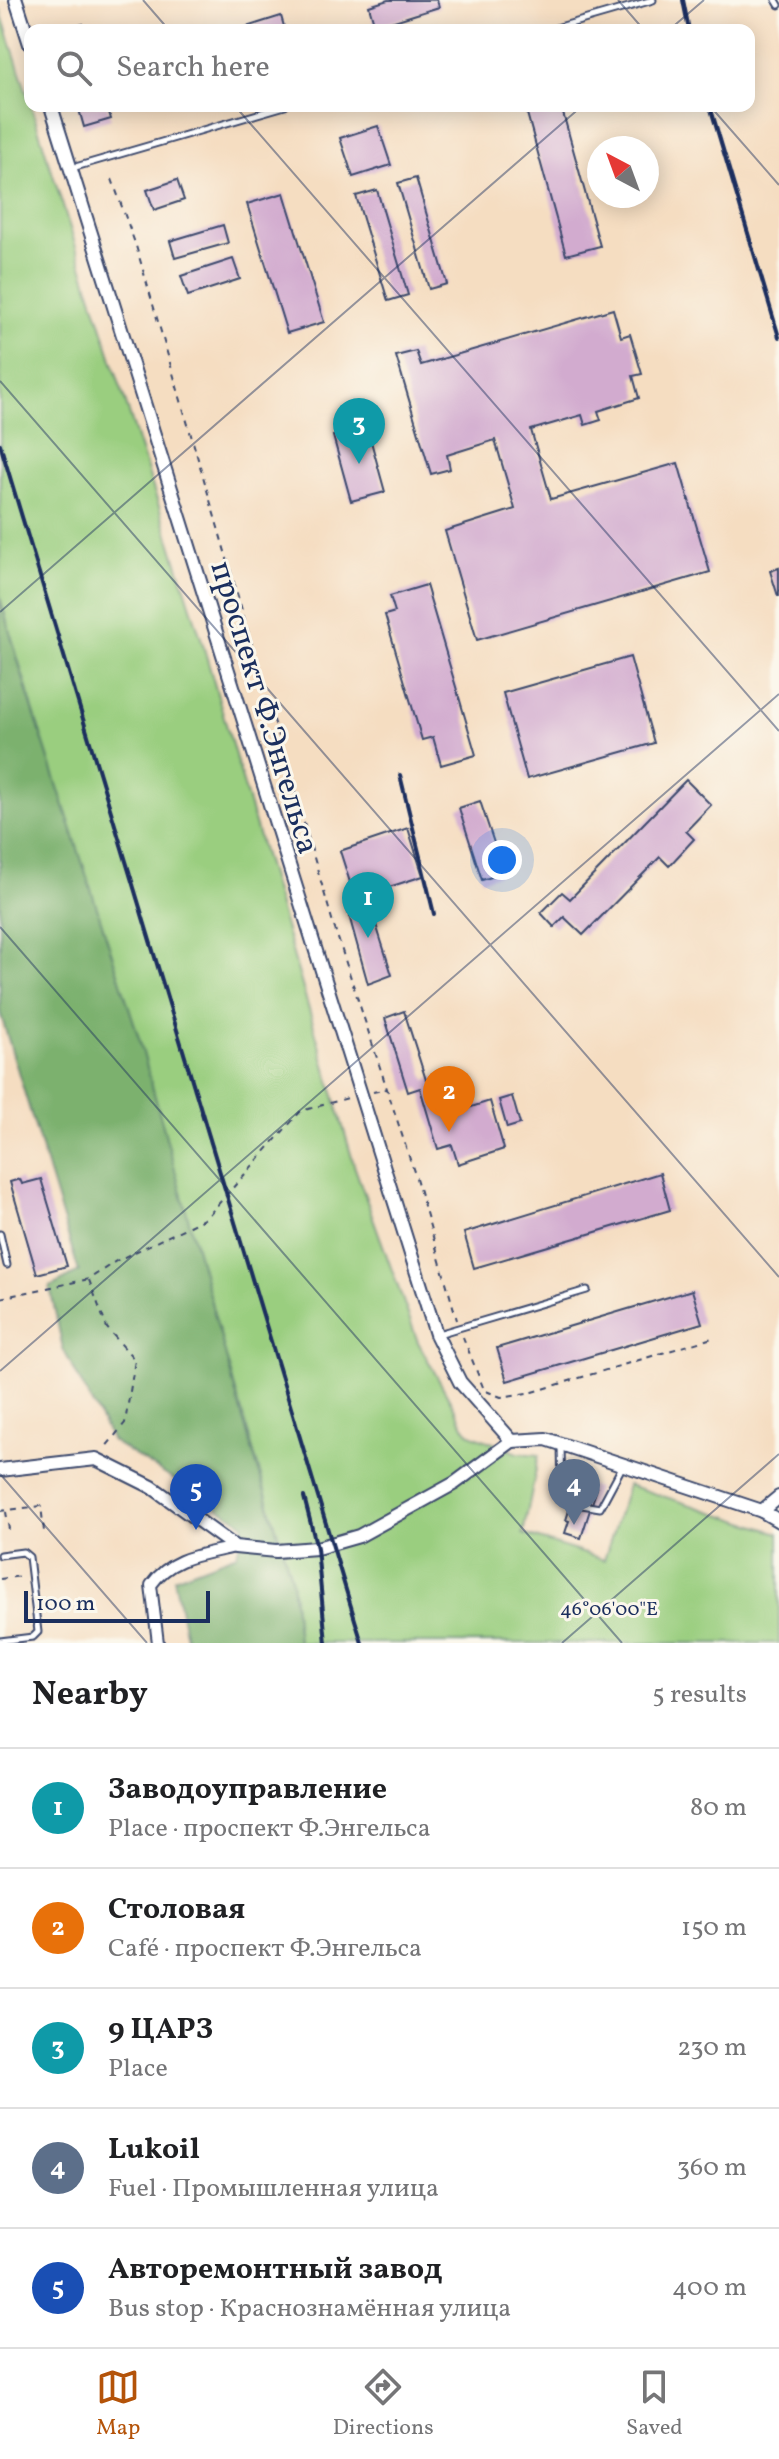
<!DOCTYPE html>
<html lang="en">
<head>
<meta charset="utf-8">
<style>
  body { margin:0; font-family:Vollkorn,serif; background:#f6f6f6; color:#202124 }
  .compass { position:absolute; left:587px; top:136px; width:72px; height:72px; border-radius:50%; background:#fff; box-shadow:0 4px 20px #0003; rotate:319deg }
  .scale { position:absolute; left:24px; bottom:20px; width:186px; box-sizing:border-box; padding-left:8px; border:4px solid #1b2f5e; border-top:0; font-size:22px; line-height:28px; white-space:nowrap; color:#1b2f5e; -webkit-text-stroke:6px #fbf7ec; paint-order:stroke }
  .you { position:absolute; left:502px; top:860px; width:28px; height:28px; margin:-20px; border:6px solid #fff; border-radius:50%; background:#1a73e8; box-shadow:0 0 0 12px #1a73e833 }
  .badge { display:grid; place-items:center; width:52px; height:52px; border-radius:50%; background:#b45309; color:#fff; font-size:26px; font-weight:700 }
  .pin { position:absolute; translate:-50% -66px; filter:drop-shadow(0 2px 4px #0008) }
  .pin::after { content:''; position:absolute; top:42px; width:28px; height:24px; background:inherit; clip-path:polygon(0 0,100% 0,50% 100%) }
  .list { margin:0; padding:0; list-style:none }
  h2 { display:flex; justify-content:space-between; align-items:center; height:104px; margin:0; padding:0 32px; font-size:34px }
  h2 small { font-size:26px; font-weight:400; color:#757577 }
  .list li { display:grid; grid-template-columns:52px 1fr auto; gap:24px; align-items:center; box-sizing:border-box; height:120px; padding:0 32px; border-top:2px solid #e0e0e0 }
  .list b { display:block; font-size:30px; white-space:nowrap }
  .list p { margin:0; font-size:26px; white-space:nowrap; color:#757577 }
  .list em { font-size:26px; font-style:normal; color:#757577 }
  .icon { flex:none; width:44px; height:44px; fill:none; stroke:currentColor; stroke-width:2; stroke-linecap:round; stroke-linejoin:round }
  .map { position:relative; flex:none; width:779px; height:1643px; overflow:hidden }
  .search { position:absolute; background:#fff; box-shadow:0 4px 20px #0003; left:24px; right:24px; top:24px; height:88px; display:flex; align-items:center; gap:20px; box-sizing:border-box; padding:0 28px; border-radius:16px; color:#757577; font-size:30px }
  .sheet { height:704px; background:#fff }
  nav { display:flex; justify-content:space-around; align-items:center; box-sizing:border-box; height:112px; border-top:2px solid #e0e0e0; background:#fff; font-size:22px; color:#757577 }
  nav a { display:grid; justify-items:center; gap:4px }
  nav .on { color:#b45309 }
  .map>svg:first-child { display:block }
  .green { fill:#9ace7f; stroke:#5a7e6e; stroke-width:2 }
  .forest { fill:#7bb16e; stroke:#4b7066; stroke-width:2 }
  .building { fill:#d2abcf }
  .lines { fill:none; stroke-linecap:round; stroke-linejoin:round }
  .service-casing { stroke:#3c496d; stroke-width:9 }
  .minor-casing { stroke:#3c496d; stroke-width:14 }
  .tertiary-casing { stroke:#3c496d; stroke-width:16 }
  .path { stroke:#3c496d; stroke-width:2; stroke-dasharray:6 6; stroke-linecap:butt }
  .service { stroke:#fff; stroke-width:5 }
  .minor { stroke:#fff; stroke-width:10 }
  .tertiary { stroke:#fff; stroke-width:12 }
  .rail { stroke:#1b2f5e; stroke-width:4 }
  .ticks { fill:none; stroke:#1b2f5e; stroke-width:2; stroke-opacity:0.45 }
  .labels { text-anchor:middle; stroke-width:6; stroke-linejoin:round; paint-order:stroke }
  .street-label { font-size:32px; fill:#1b2f5e; stroke:#fbf7ec }
  .ticks-label { font-size:20px; text-anchor:middle; fill:#1b2f5e; stroke:#fbf7ec; stroke-width:6; stroke-linejoin:round; paint-order:stroke }
</style>
</head>
<body>
<div class="map">
<svg width="779" height="1643" viewBox="0 0 779 1643">
  <rect width="100%" height="100%" fill="#fbf7ec"/>
  <filter id="ink" filterUnits="userSpaceOnUse"><feTurbulence type="fractalNoise" baseFrequency=".0125" numOctaves="2"/><feDisplacementMap in="SourceGraphic" scale="16" xChannelSelector="R" yChannelSelector="G"/><feConvolveMatrix kernelMatrix="1 2 1 2 8 2 1 2 1" color-interpolation-filters="sRGB"/></filter>
  <filter id="wash" filterUnits="userSpaceOnUse"><feTurbulence type="fractalNoise" baseFrequency=".006" numOctaves="4" result="noise"/><feDisplacementMap in="SourceGraphic" scale="32" xChannelSelector="R" yChannelSelector="G"/><feGaussianBlur stdDeviation="1.8" result="paint"/><feColorMatrix in="noise" values="0 0 0 0 0 0 0 0 0 0 0 0 0 0 0 0 0 1.4 0 .05"/><feComposite in="paint" operator="in"/></filter>
  <g filter="url(#wash)">
    <rect width="100%" height="100%" fill="#f5ddc1"/>
    <polygon class="green" points="0,9 201,638 355,1168 418,1342 468,1433 518,1453 539,1455 523,1534 604,1560 628,1485 779,1533 779,1643 298,1643 292,1581 0,598"/>
    <polygon class="forest" points="0,598 27,691 139,1038 243,1419 292,1581 298,1643 187,1643 174,1578 237,1554 244,1524 112,1441 63,1349 50,1287 79,1272 0,1012"/>
    <g id="blocks">
      <g class="building">
        <polygon points="388,0 437,0 439,7 375,27 369,6"/>
        <polygon points="281,16 285,30 240,30 240,29"/>
        <polygon points="83,24 85,30 65,30 65,29"/>
        <polygon points="78,106 107,106 111,119 84,127"/>
        <polygon points="525,106 561,106 600,246 566,255"/>
        <polygon points="378,126 391,165 353,177 340,138"/>
        <polygon points="416,178 447,284 429,289 398,183"/>
        <polygon points="177,180 184,200 154,210 147,190"/>
        <polygon points="377,190 408,295 388,301 356,196"/>
        <polygon points="284,193 324,322 287,333 247,204"/>
        <polygon points="223,225 228,243 175,258 170,241"/>
        <polygon points="233,259 240,279 188,296 181,276"/>
        <polygon points="613,309 621,337 630,334 642,374 633,376 639,398 598,411 601,420 585,425 582,415 531,430 551,499 678,463 710,572 477,640 445,531 515,509 507,481 495,440 447,455 450,469 431,474 396,356 416,351 421,365"/>
        <polygon points="367,427 385,492 351,501 333,436"/>
        <polygon points="779,568 779,596 778,596 770,571"/>
        <polygon points="426,585 476,755 441,765 433,737 422,740 385,615 395,612 390,596"/>
        <polygon points="630,657 654,743 527,779 503,693"/>
        <polygon points="686,780 711,805 686,831 694,839 669,866 660,857 583,935 564,917 554,927 541,913 562,892 570,899"/>
        <polygon points="480,801 504,873 482,880 459,808"/>
        <polygon points="408,828 423,876 355,898 340,851"/>
        <polygon points="367,896 392,975 368,984 345,901"/>
        <polygon points="404,1011 426,1080 454,1072 465,1109 490,1101 504,1149 458,1164 452,1145 438,1149 420,1088 408,1092 385,1018"/>
        <polygon points="512,1096 520,1124 507,1128 499,1100"/>
        <polygon points="660,1173 670,1210 474,1268 464,1233"/>
        <polygon points="20,1179 22,1184 41,1179 67,1266 37,1274 10,1182"/>
        <polygon points="692,1290 702,1323 507,1381 497,1348"/>
        <polygon points="578,1482 597,1488 581,1538 565,1533 569,1521 566,1520"/>
      </g>
    </g>
  </g>
  <g filter="url(#ink)">
    <use href="#blocks" fill-opacity="0" stroke="#3c496d" stroke-width="2"/>
    <g class="lines">
      <g class="service-casing">
        <g id="service">
          <polyline points="776,0 779,5"/>
          <polyline points="549,30 653,0"/>
          <polyline points="72,168 285,106"/>
          <polyline points="0,1234 7,1265"/>
          <polyline points="438,1334 587,1290"/>
          <polyline points="561,1445 562,1494 576,1504 600,1508 622,1467"/>
          <polyline points="0,1555 23,1552 29,1557 38,1632 33,1637 0,1641"/>
        </g>
      </g>
      <g class="minor-casing">
        <path id="minor" d="M158,1643l-7,-58c21,-29 51,-30 84,-38"/>
      </g>
      <g class="tertiary-casing">
        <g id="tertiary">
          <polyline points="16,0 30,44"/>
          <polyline points="51,106 436,1334 460,1382 512,1441"/>
          <polyline points="512,1441 546,1439 762,1511 779,1497"/>
          <polyline points="0,1470 96,1459 152,1487 235,1547 276,1551 317,1548 359,1536 455,1483 512,1441"/>
          <polyline points="762,1511 779,1521"/>
        </g>
      </g>
      <g class="path">
        <polyline points="112,179 136,246 333,923 416,1178 457,1320"/>
        <polyline points="373,1092 387,1089"/>
        <polyline points="89,1280 107,1328 135,1360 125,1423 105,1448"/>
        <polyline points="0,1298 89,1279 116,1261 206,1218 301,1111 348,1098"/>
        <polyline points="463,1337 483,1387"/>
        <polyline points="486,1391 501,1397 533,1392 712,1338"/>
        <polyline points="0,1511 41,1506 44,1531"/>
        <polyline points="6,1512 10,1535"/>
        <polyline points="0,1579 22,1576"/>
      </g>
      <use href="#service" class="service"/>
      <use href="#minor" class="minor"/>
      <use href="#tertiary" class="tertiary"/>
      <g class="rail">
        <polyline points="683,0 689,30"/>
        <polyline points="710,106 779,337"/>
        <polyline points="0,444 362,1643"/>
        <polyline points="400,775 434,914"/>
        <polyline points="304,1497 317,1548 326,1643"/>
      </g>
    </g>
  </g>
  <path class="ticks" d="M143,0l26,30M618,0l26,30M669,30l35,-30M235,106l544,625M710,106l69,79M0,381l779,896M0,612l582,-506M0,927l622,716M0,1371l779,-677M0,1474l147,169M562,1643l217,-189"/>
  <g class="labels">
    <g class="street-label">
      <text transform="translate(266 707) rotate(73)" y="11">проспект Ф.Энгельса</text>
    </g>
  </g>
  <g class="ticks-label">
    <text x="609" y="1615">46°06'00"E</text>
  </g>
</svg>
<svg class="compass" viewBox="-18 -18 36 36"><path d="M0-13l5 13h-10z" fill="#e53935"/><path d="M0 13l5-13h-10z" fill="#757577"/></svg>
<div class="scale">100 m</div>
<div class="you"></div>
<div class="pin badge" style="left:368px;top:938px;background:#0f9aa8">1</div>
<div class="pin badge" style="left:449px;top:1132px;background:#e8710a">2</div>
<div class="pin badge" style="left:359px;top:464px;background:#0f9aa8">3</div>
<div class="pin badge" style="left:574px;top:1525px;background:#5c6f8a">4</div>
<div class="pin badge" style="left:196px;top:1530px;background:#1a4fb4">5</div>
<div class="search"><svg class="icon" aria-label="search" viewBox="0 0 24 24"><circle cx="10" cy="10" r="6"/><path d="M15 15l6 6"/></svg>Search here</div>
</div>
<section class="sheet">
<h2>Nearby<small>5 results</small></h2>
<ul class="list">
<li><span class="badge" style="background:#0f9aa8">1</span><div><b>Заводоуправление</b><p>Place · проспект Ф.Энгельса</p></div><em>80 m</em></li>
<li><span class="badge" style="background:#e8710a">2</span><div><b>Столовая</b><p>Café · проспект Ф.Энгельса</p></div><em>150 m</em></li>
<li><span class="badge" style="background:#0f9aa8">3</span><div><b>9 ЦАРЗ</b><p>Place</p></div><em>230 m</em></li>
<li><span class="badge" style="background:#5c6f8a">4</span><div><b>Lukoil</b><p>Fuel · Промышленная улица</p></div><em>360 m</em></li>
<li><span class="badge" style="background:#1a4fb4">5</span><div><b>Авторемонтный завод</b><p>Bus stop · Краснознамённая улица</p></div><em>400 m</em></li>
</ul>
</section>
<nav>
<a class="on"><svg class="icon" aria-label="map" viewBox="0 0 24 24"><path d="M3 6l6-2 6 2 6-2v14l-6 2-6-2-6 2zM9 4v14M15 6v14"/></svg>Map</a>
<a><svg class="icon" aria-label="directions" viewBox="0 0 24 24"><path d="M12 3l9 9-9 9-9-9zM9 14v-3h6M13 9l2 2-2 2"/></svg>Directions</a>
<a><svg class="icon" aria-label="saved" viewBox="0 0 24 24"><path d="M7 4h10v16l-5-4-5 4z"/></svg>Saved</a>
</nav>
</body>
</html>
